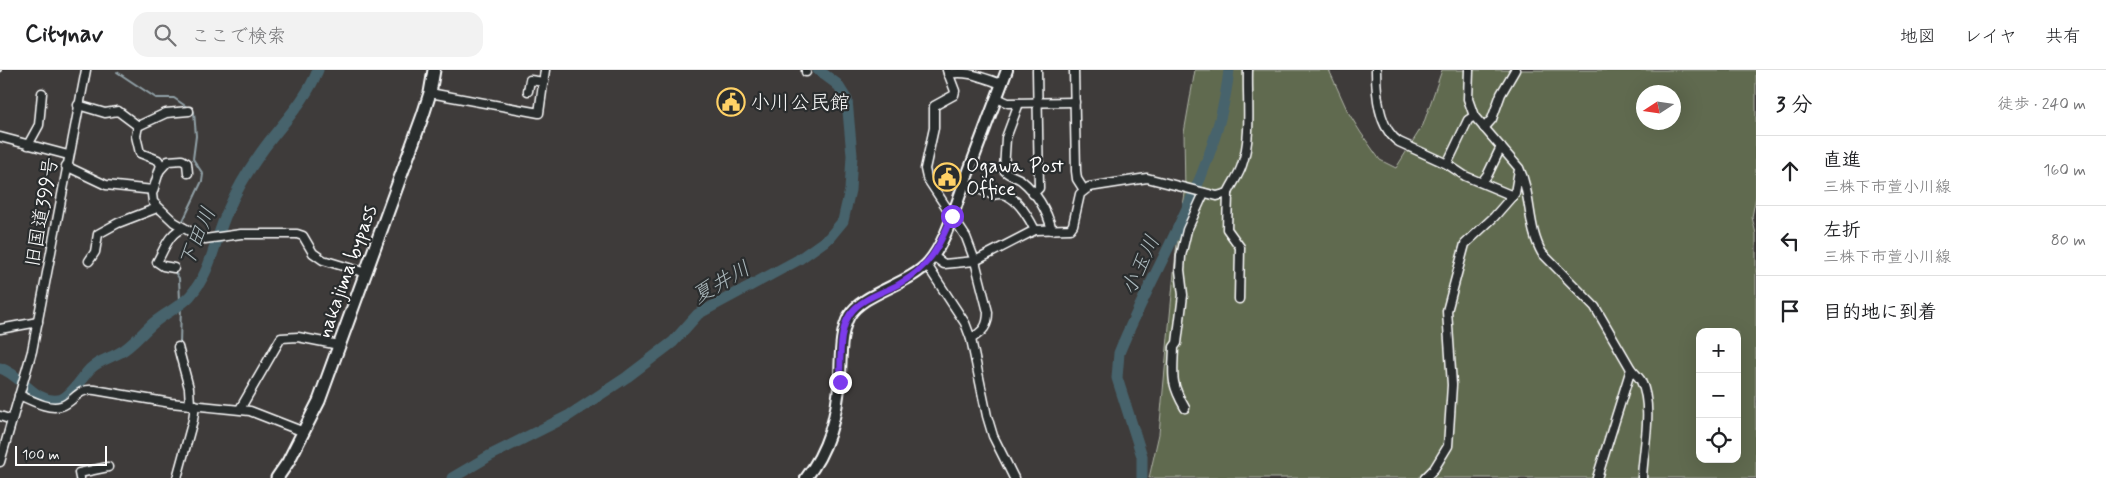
<!DOCTYPE html>
<html lang="ja">
<head>
<meta charset="utf-8">
<style>
  body { margin:0; font-family:Mynerve,"Klee One",sans-serif; background:#f2f2f2; color:#202124 }
  .controls { position:absolute; right:15px; bottom:15px; display:grid; overflow:hidden; border-radius:10px; box-shadow:0 5px 20px #0002 }
  .controls button { width:45px; height:45px; display:grid; place-items:center; padding:0; border:0; border-bottom:1px solid #e0e0e0; background:#fff; color:#202124; font:25px sans-serif }
  .compass { position:absolute; left:1636px; top:15px; width:45px; height:45px; border-radius:50%; background:#fff; box-shadow:0 5px 20px #0002; rotate:258deg }
  .scale { position:absolute; left:15px; bottom:12px; width:92px; box-sizing:border-box; padding-left:5px; border:2px solid #fff; border-top:0; font-size:14px; line-height:18px; white-space:nowrap; color:#fff; -webkit-text-stroke:4px #2a2d2e; paint-order:stroke }
  .stop { position:absolute; width:15px; height:15px; margin:-11px; border:4px solid #7c3aed; border-radius:50%; background:#fff }
  .stop.end { background:#7c3aed; border-color:#fff; box-shadow:0 1px 5px #0008 }
  .list { margin:0; padding:0; list-style:none }
  h2 { display:flex; justify-content:space-between; align-items:center; height:65px; margin:0; padding:0 20px; font-size:21px }
  h2 small { font-size:16px; font-weight:400; color:#757577 }
  .list li { display:grid; grid-template-columns:32px 1fr auto; gap:15px; align-items:center; box-sizing:border-box; height:70px; padding:0 20px; border-top:1px solid #e0e0e0 }
  .list b { display:block; font-size:19px; white-space:nowrap }
  .list p { margin:0; font-size:16px; white-space:nowrap; color:#757577 }
  .list em { font-size:16px; font-style:normal; color:#757577 }
  .icon { flex:none; width:28px; height:28px; fill:none; stroke:currentColor; stroke-width:2; stroke-linecap:round; stroke-linejoin:round }
  .map { position:relative; flex:none; width:1756px; height:408px; overflow:hidden }
  header { display:flex; align-items:center; gap:30px; box-sizing:border-box; height:70px; padding:0 25px; background:#fff; border-bottom:1px solid #e0e0e0 }
  header strong { font-size:24px }
  nav { display:flex; gap:28px; margin-inline-start:auto; font-size:18px }
  .search { width:350px; height:45px; background:#f2f2f2; display:flex; align-items:center; gap:12px; box-sizing:border-box; padding:0 18px; border-radius:15px; color:#757577; font-size:19px }
  main { display:flex }
  aside { flex:1; background:#fff }
  .map>svg:first-child { display:block }
  .green { fill:#616a50; stroke:#b0b4a8; fill-rule:evenodd }
  .lines { fill:none; stroke-linecap:round; stroke-linejoin:round }
  .stream { stroke:#91a1a7; stroke-width:2 }
  .river { stroke:#47636c; stroke-width:11 }
  .minor-casing { stroke:#fff; stroke-width:11 }
  .major-casing { stroke:#fff; stroke-width:14 }
  .highway-casing { stroke:#fff; stroke-width:15 }
  .minor { stroke:#2a2d2e; stroke-width:8 }
  .major { stroke:#2a2d2e; stroke-width:10 }
  .highway { stroke:#2a2d2e; stroke-width:11 }
  .rail { stroke:#fff; stroke-width:2 }
  .route { stroke:#7c3aed; stroke-width:6 }
  .labels { text-anchor:middle; stroke-width:4.5; stroke-linejoin:round; paint-order:stroke }
  .poi-label { font-size:20px; fill:#fff; stroke:#2a2d2e; text-anchor:start }
  .street-label { font-size:20px; fill:#fff; stroke:#2a2d2e }
  .water-label { font-size:21px; font-style:italic; fill:#acb9bd; stroke:#2a2d2e }
</style>
</head>
<body>
<header>
<strong>Citynav</strong>
<div class="search"><svg class="icon" aria-label="search" viewBox="0 0 24 24"><circle cx="10" cy="10" r="6"/><path d="M15 15l6 6"/></svg>ここで検索</div>
<nav><a>地図</a><a>レイヤ</a><a>共有</a></nav>
</header>
<main>
<div class="map">
<svg width="1756" height="408" viewBox="0 0 1756 408">
  <rect width="100%" height="100%" fill="#3e3b3a"/>
  <filter id="ink" filterUnits="userSpaceOnUse"><feTurbulence type="fractalNoise" baseFrequency=".02" numOctaves="2"/><feDisplacementMap in="SourceGraphic" scale="10" xChannelSelector="R" yChannelSelector="G"/><feConvolveMatrix kernelMatrix="1 2 1 2 8 2 1 2 1" color-interpolation-filters="sRGB"/></filter>
  <g filter="url(#ink)">
    <path class="green" d="M1195,0h134l19,42 13,21 19,27 16,8 27,-43 19,-55h314v126l-4,21 4,17v244h-607l10,-44 17,-183 9,-58 -1,-60zM1644,22h30v30h-30zM1700,262h37v127h-37z"/>
    <g class="lines">
      <g class="stream">
        <polyline points="117,2 156,28 174,28 194,42 196,66 193,89 203,104 202,111 182,153"/>
        <polyline points="173,200 179,208 180,231 182,233"/>
        <polyline points="180,275 181,234"/>
      </g>
      <g class="river">
        <path d="M0,298c21,6 33,35 58,32 12,-1 24,-23 32,-31 8,-8 20,-11 29,-16 14,-7 25,-23 37,-32 11,-9 25,-15 34,-25 23,-27 24,-56 38,-86 8,-19 20,-39 32,-56 20,-29 45,-51 58,-84"/>
        <polyline points="452,408 491,385 568,346 627,307 673,272 698,244 798,190 829,168 843,151 850,120 852,85 847,30 837,14 818,0"/>
        <path d="M1142,408v-22l-25,-78 2,-25c38,-94 99,-180 110,-283"/>
      </g>
      <g class="minor-casing">
        <g id="minor">
          <polyline points="806,0 806,2"/>
          <path d="M947,0l8,21 -1,4 -20,11v22l-9,41 2,9 39,59 9,24 13,51c0,15 -5,19 -17,27"/>
          <polyline points="1074,0 1076,101 1077,109 1084,120"/>
          <path d="M1376,0c0,23 2,58 23,72l48,22 21,-44 6,-4"/>
          <path d="M1469,0l-1,29 6,17 45,52c13,27 8,59 23,85l53,54 36,62 -34,109"/>
          <path d="M948,4c20,-4 35,4 54,10"/>
          <polyline points="528,21 530,10 544,12"/>
          <polyline points="430,23 539,43 545,0"/>
          <polyline points="997,28 1008,33 1075,32"/>
          <path d="M1019,33l-13,35 -2,32c5,6 11,6 17,10 16,13 26,31 31,50"/>
          <polyline points="78,35 105,43 118,41 138,56 136,66 140,83 158,90 161,95 152,124 153,132 174,152 191,162 205,169 241,164 297,164 303,166 313,183 323,190 366,203"/>
          <polyline points="138,56 166,43 189,41"/>
          <polyline points="1484,58 1492,49 1501,24 1515,0"/>
          <polyline points="0,67 68,85"/>
          <polyline points="28,75 39,55 42,23"/>
          <polyline points="1447,94 1465,106 1513,126"/>
          <polyline points="66,96 106,115 153,120"/>
          <polyline points="160,100 168,91 182,90 187,93 188,103"/>
          <polyline points="1482,112 1488,104 1501,77"/>
          <path d="M964,113l29,12c20,-7 35,21 42,35"/>
          <polyline points="1228,123 1227,159 1240,177 1239,229"/>
          <polyline points="1033,124 1039,118 1037,0"/>
          <path d="M933,186l11,8 31,-3 60,-31 35,-1 3,-4 7,-31 9,-7 58,-9 70,18 11,-3c4,-9 11,-18 14,-28 10,-29 5,-65 6,-95"/>
          <polyline points="89,191 95,182 98,164 118,153 157,138"/>
          <polyline points="927,195 965,253 971,269 987,346 993,366 1014,408"/>
          <path d="M174,198l-11,-2 -6,-4c7,-12 12,-30 27,-34"/>
          <polyline points="0,259 38,252"/>
          <polyline points="178,277 189,318 190,335"/>
          <path d="M1631,299c3,4 8,8 10,12 13,26 2,69 1,97"/>
          <path d="M19,325c12,5 29,15 42,11 14,-4 15,-18 34,-16l76,13 79,8 54,21"/>
          <path d="M1185,338c-15,-26 -12,-32 -11,-61l3,-4 6,-48 -3,-25 1,-14 6,-26 17,-37"/>
          <polyline points="240,339 281,268 298,267 339,275"/>
          <polyline points="0,346 12,350"/>
          <polyline points="0,392 32,281 86,0"/>
          <polyline points="80,408 79,403 108,397"/>
          <polyline points="177,408 193,350 195,335"/>
          <polyline points="1425,408 1434,399 1448,376 1452,315 1447,241 1465,174 1494,147 1515,123 1519,100"/>
        </g>
      </g>
      <g class="major-casing">
        <path id="major" d="M806,408c23,-29 32,-67 34,-103 1,-19 0,-42 9,-59 13,-23 59,-31 79,-53 18,-21 26,-53 36,-79 14,-38 29,-76 43,-114"/>
      </g>
      <g class="highway-casing">
        <polyline id="highway" points="277,408 288,392 319,331 423,45 430,23 434,0"/>
      </g>
      <use href="#minor" class="minor"/>
      <use href="#major" class="major"/>
      <use href="#highway" class="highway"/>
      <polyline class="rail" points="0,2 1,0"/>
    </g>
  </g>
  <g class="lines" filter="url(#ink)">
    <path class="route" d="M840,312c1,-21 -2,-50 10,-68 11,-16 33,-21 49,-30 31,-17 40,-37 53,-68"/>
  </g>
  <defs>
    <g id="civic-ring" transform="scale(1.4375)"><circle r="9.5" fill="#2a2d2e" stroke="#ffd166" stroke-width="1.5"/><path d="M-.6-6.5H3V-4.5H.6V-3L4-1V1h2V6H-6V1h2V-1L-.6-3ZM-1.2 2.5V6h2.4V2.5Z" fill="#ffd166"/></g>
  </defs>
  <g fill-rule="evenodd">
    <use href="#civic-ring" x="731" y="32"/>
    <use href="#civic-ring" x="947" y="107"/>
  </g>
  <g class="labels">
    <g class="poi-label">
      <text x="750" y="39">小川公民館</text>
      <text x="966" y="102">Ogawa Post<tspan x="966" dy="23">Office</tspan></text>
    </g>
    <g class="street-label">
      <text transform="translate(41 142) rotate(-80)" y="7">旧国道399号</text>
      <text transform="translate(346 201) rotate(-70)" y="7">nakajima bypass</text>
    </g>
    <g class="water-label">
      <text transform="translate(197 167) rotate(-67)" y="7">下田川</text>
      <text transform="translate(1140 195) rotate(-65)" y="7">小玉川</text>
      <text transform="translate(721 212) rotate(-30)" y="7">夏井川</text>
    </g>
  </g>
</svg>
<div class="controls">
<button>+</button>
<button>−</button>
<button><svg class="icon" aria-label="locate" viewBox="0 0 24 24"><circle cx="12" cy="12" r="6"/><path d="M12 2v4M12 18v4M2 12h4M18 12h4"/></svg></button>
</div>
<svg class="compass" viewBox="-18 -18 36 36"><path d="M0-13l5 13h-10z" fill="#e53935"/><path d="M0 13l5-13h-10z" fill="#757577"/></svg>
<div class="scale">100 m</div>
<div class="stop" style="left:952px;top:146px"></div>
<div class="stop end" style="left:840px;top:312px"></div>
</div>
<aside>
<h2>3 分<small>徒歩 · 240 m</small></h2>
<ul class="list">
<li><svg class="icon" aria-label="ahead" viewBox="0 0 24 24"><path d="M12 20V5M6 11l6-6 6 6"/></svg><div><b>直進</b><p>三株下市萱小川線</p></div><em>160 m</em></li>
<li><svg class="icon" aria-label="left" viewBox="0 0 24 24"><path d="M17 20v-9H6M10 6l-5 5 5 5"/></svg><div><b>左折</b><p>三株下市萱小川線</p></div><em>80 m</em></li>
<li><svg class="icon" aria-label="arrive" viewBox="0 0 24 24"><path d="M6 21V4h12l-3 4 3 4H6"/></svg><div><b>目的地に到着</b></div></li>
</ul>
</aside>
</main>
</body>
</html>
